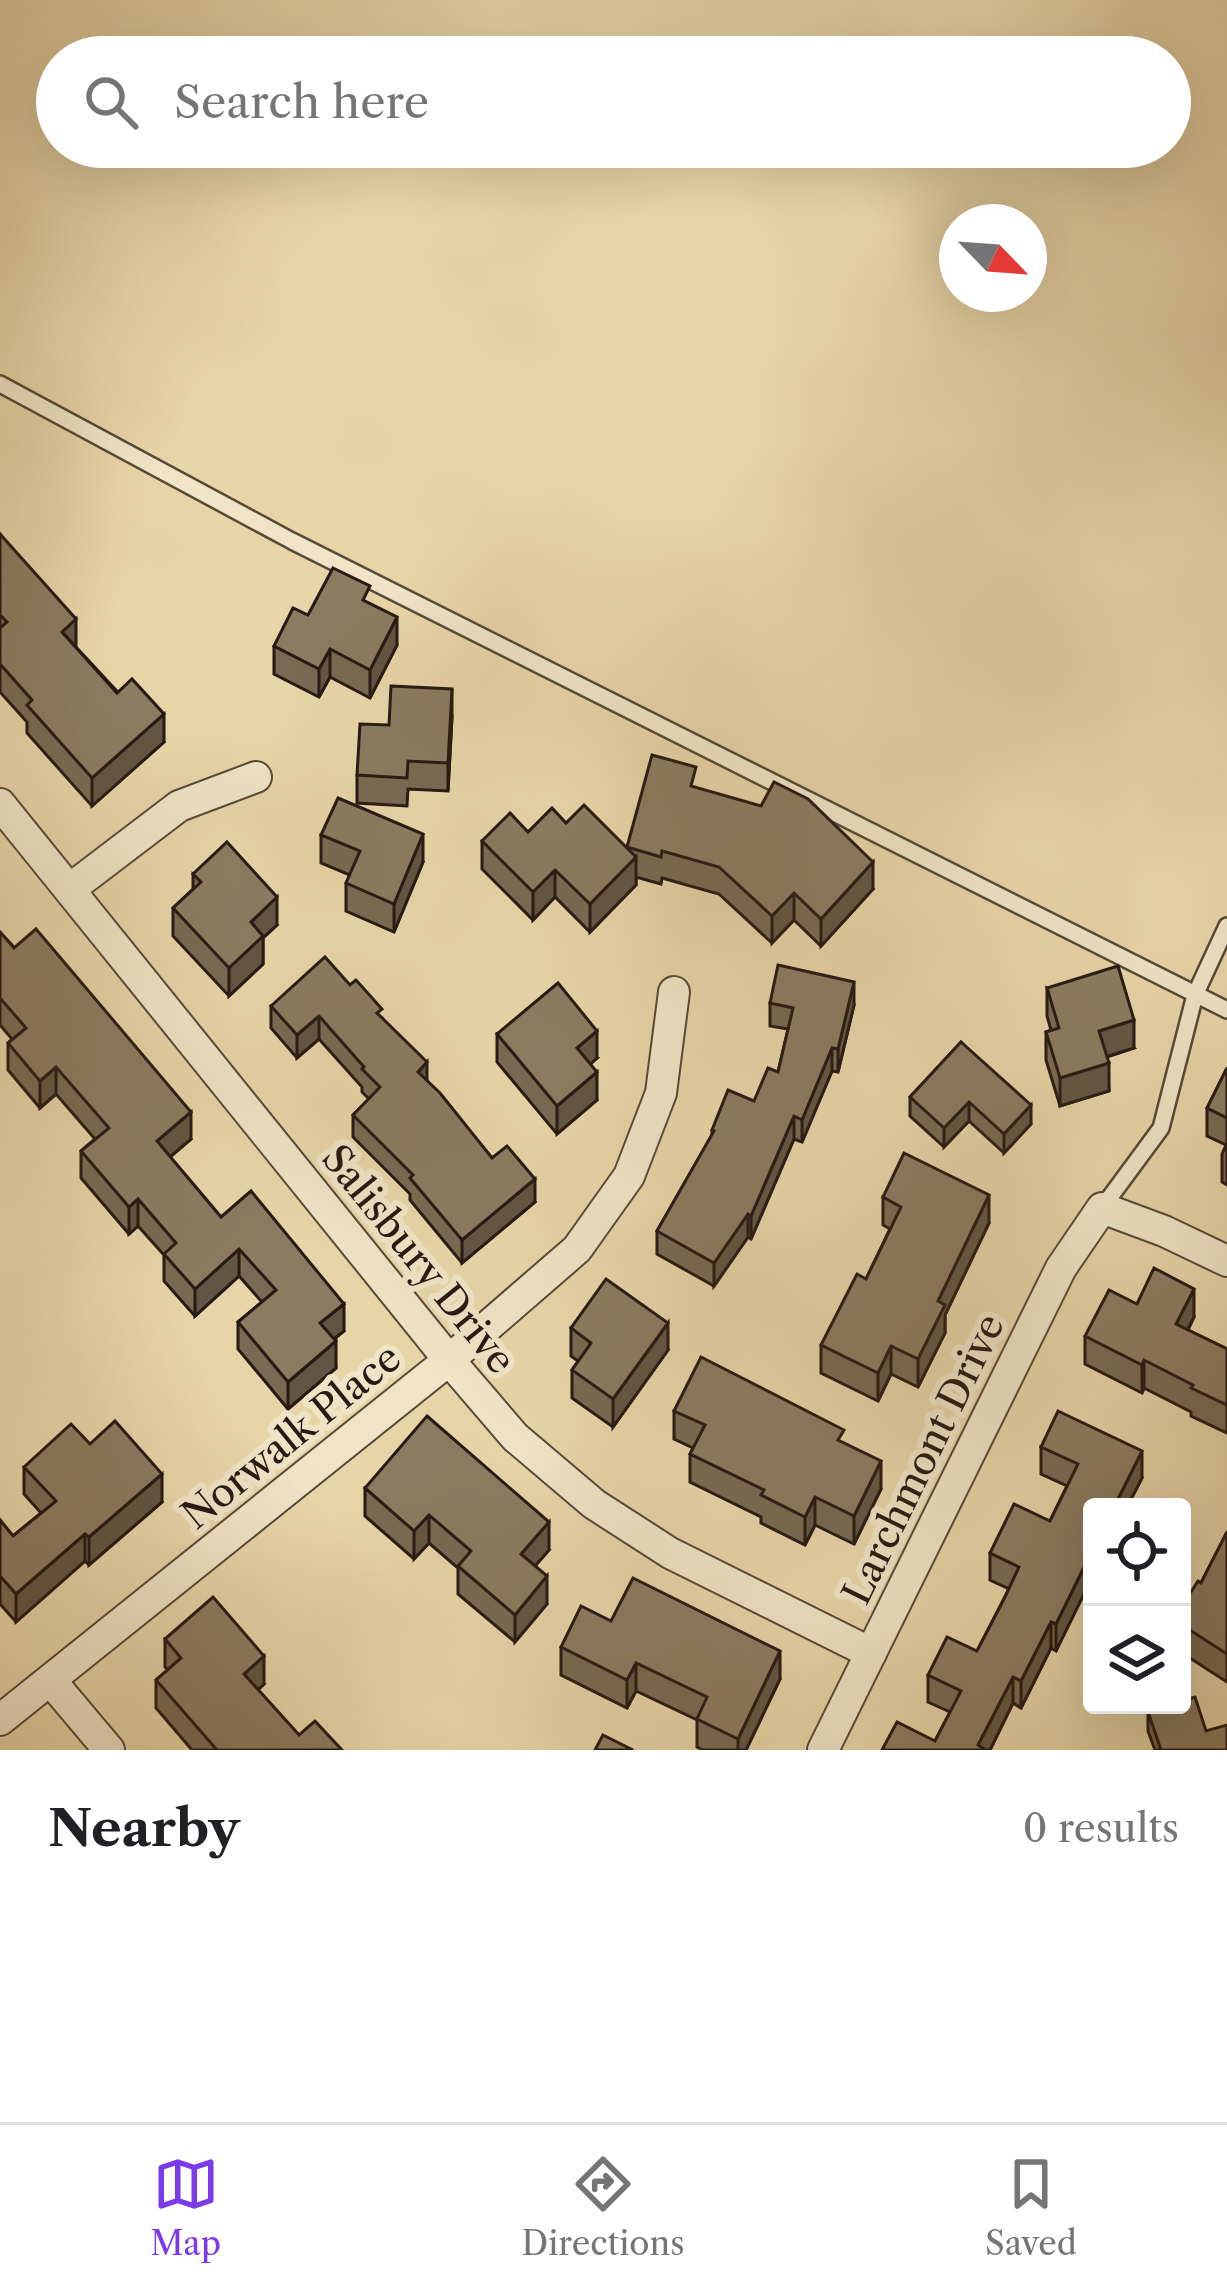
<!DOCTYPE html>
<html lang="en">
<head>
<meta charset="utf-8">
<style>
  body { margin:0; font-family:"Libre Caslon Text",serif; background:#f6f6f6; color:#202124 }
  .controls { position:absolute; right:36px; bottom:36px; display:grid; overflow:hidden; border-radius:12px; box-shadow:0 12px 48px #0002 }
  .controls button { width:108px; height:108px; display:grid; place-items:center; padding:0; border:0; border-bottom:3px solid #e0e0e0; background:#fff; color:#202124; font:60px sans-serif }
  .compass { position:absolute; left:939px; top:204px; width:108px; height:108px; border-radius:50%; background:#fff; box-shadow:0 12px 48px #0002; rotate:115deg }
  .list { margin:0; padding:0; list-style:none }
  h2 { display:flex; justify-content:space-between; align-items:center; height:156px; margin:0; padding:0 48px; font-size:51px }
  h2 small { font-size:39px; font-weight:400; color:#757577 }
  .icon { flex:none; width:66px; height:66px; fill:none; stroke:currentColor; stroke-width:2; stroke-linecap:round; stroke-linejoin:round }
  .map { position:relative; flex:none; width:1227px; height:1750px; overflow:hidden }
  .search { position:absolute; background:#fff; box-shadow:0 12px 48px #0002; left:36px; right:36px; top:36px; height:132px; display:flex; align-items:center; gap:30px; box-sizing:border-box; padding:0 42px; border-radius:66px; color:#757577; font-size:45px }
  .sheet { height:372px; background:#fff }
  nav { display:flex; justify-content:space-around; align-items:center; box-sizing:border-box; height:168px; border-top:3px solid #e0e0e0; background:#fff; font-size:33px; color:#757577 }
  nav a { display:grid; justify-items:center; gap:6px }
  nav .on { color:#7c3aed }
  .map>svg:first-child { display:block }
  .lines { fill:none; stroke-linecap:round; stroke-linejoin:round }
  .service-casing { stroke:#574838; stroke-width:20 }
  .minor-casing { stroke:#574838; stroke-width:34 }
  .service { stroke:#efe4c6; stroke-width:15 }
  .minor { stroke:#efe4c6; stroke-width:30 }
  .wall { fill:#786a53; stroke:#271913; stroke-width:3 }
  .shaded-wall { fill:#615643; stroke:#271913; stroke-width:3 }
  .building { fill:#8b7b60; stroke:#271913; stroke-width:3 }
  .labels { text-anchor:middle; stroke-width:12; stroke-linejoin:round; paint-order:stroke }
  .street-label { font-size:39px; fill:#271913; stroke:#efe4c6 }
</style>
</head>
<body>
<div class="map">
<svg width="1227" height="1750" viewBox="0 0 1227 1750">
  <rect width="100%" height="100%" fill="#e7d5a8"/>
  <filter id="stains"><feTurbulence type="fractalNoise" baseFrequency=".00167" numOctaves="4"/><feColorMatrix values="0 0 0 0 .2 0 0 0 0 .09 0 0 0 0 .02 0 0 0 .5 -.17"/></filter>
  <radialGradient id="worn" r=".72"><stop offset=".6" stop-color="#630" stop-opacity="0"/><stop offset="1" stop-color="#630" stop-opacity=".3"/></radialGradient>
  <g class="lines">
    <g class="service-casing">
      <g id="service">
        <polyline points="0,384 292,541 1227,1010"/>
        <polyline points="1102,1208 1161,1128 1195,995 1227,926"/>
      </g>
    </g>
    <g class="minor-casing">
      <g id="minor">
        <polyline points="0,804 449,1360 515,1437 594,1504 670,1553 871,1653"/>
        <polyline points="70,889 179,806 256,777"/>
        <polyline points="51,1681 109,1750"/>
        <polyline points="0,1720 449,1360 577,1249 629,1176 661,1093 674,992"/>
        <polyline points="823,1750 1061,1268 1102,1208 1164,1231 1227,1261"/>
      </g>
    </g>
    <use href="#service" class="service"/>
    <use href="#minor" class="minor"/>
  </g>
  <g class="wall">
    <polygon points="0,534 76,647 164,742 92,806 27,733 27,722 0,692"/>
    <polygon points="370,604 397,645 370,698 330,677 319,697 274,674 274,646 308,615"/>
    <polygon points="452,717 448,791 408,789 407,806 357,803 357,775 389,725"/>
    <polygon points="696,788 873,889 821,946 794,920 772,943 719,894 662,878 661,884 636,877 636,885 590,932 555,897 533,920 482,869 482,841 566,823 627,848"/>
    <polygon points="321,835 423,862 394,932 346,911 346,883 350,875 321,863"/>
    <polygon points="193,874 277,925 263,938 263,964 229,996 173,936 173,908 193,889"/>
    <polygon points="0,932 191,1139 170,1157 221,1217 344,1331 334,1339 336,1368 288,1409 238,1349 238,1322 262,1302 239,1276 195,1316 164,1281 164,1255 138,1226 129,1234 81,1178 81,1151 95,1139 56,1094 40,1108 8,1070 8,1043 12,1039 0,1025"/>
    <polygon points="1047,988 1134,1048 1107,1057 1109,1091 1060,1106 1046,1060 1046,1032 1051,1030 1047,1016"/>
    <polygon points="770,1003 854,1005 838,1072 832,1071 802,1142 794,1139 751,1239 748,1237 714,1286 657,1254 657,1231 712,1135 712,1130 754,1101 778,1072 788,1029 770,1026"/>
    <polygon points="271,1006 382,1018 427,1081 492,1158 535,1202 462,1263 410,1200 410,1194 353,1137 353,1115 369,1099 362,1092 362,1087 319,1039 297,1058 271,1028"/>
    <polygon points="497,1034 597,1058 590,1064 597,1100 557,1134 497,1062"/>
    <polygon points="961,1042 1031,1124 1004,1153 969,1121 944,1147 910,1116 910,1097"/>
    <polygon points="1227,1068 1227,1185 1222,1182 1222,1154 1226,1145 1207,1136 1207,1108"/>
    <polygon points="883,1197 989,1223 945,1315 945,1333 918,1387 891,1374 878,1401 821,1373 821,1345 866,1279 890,1229 883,1225"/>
    <polygon points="1137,1304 1194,1317 1188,1330 1227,1349 1227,1433 1191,1416 1191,1412 1144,1388 1142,1393 1085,1364 1085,1336"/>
    <polygon points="571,1328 668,1350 613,1427 572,1398 572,1370 578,1361 571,1356"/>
    <polygon points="674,1411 844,1443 881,1489 854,1544 815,1525 805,1545 761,1523 761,1517 690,1482 690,1454 693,1448 674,1439"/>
    <polygon points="90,1444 162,1502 89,1565 85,1561 16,1622 0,1604 0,1520 13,1536 41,1513 24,1494 24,1467"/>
    <polygon points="1041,1447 1142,1478 1127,1507 1092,1507 1056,1651 1051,1648 1021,1708 1013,1703 990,1750 882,1750 935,1741 950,1712 928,1702 928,1675 977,1651 1009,1589 990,1580 990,1553 1050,1521 1067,1486 1041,1474"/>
    <polygon points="365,1488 549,1550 535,1566 547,1604 515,1642 458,1594 458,1568 429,1543 414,1559 365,1516"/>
    <polygon points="1227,1532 1227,1682 1182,1653 1182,1606 1201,1583"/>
    <polygon points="611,1621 780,1679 746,1750 703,1750 697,1747 697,1720 636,1691 627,1708 561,1675 561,1647"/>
    <polygon points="165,1639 264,1684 258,1690 299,1735 342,1750 192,1750 156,1708 156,1680 168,1670 165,1667"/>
    <polygon points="1148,1712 1206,1731 1227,1750 1155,1750 1148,1731"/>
  </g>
  <g class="shaded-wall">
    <polygon points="397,617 397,645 370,698 370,670"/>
    <polygon points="76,619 76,647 62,632"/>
    <polygon points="330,649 330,677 319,697 319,669"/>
    <polygon points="452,689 452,717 448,791 448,763"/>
    <polygon points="164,714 164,742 92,806 92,778"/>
    <polygon points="423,834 423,862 394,932 394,904"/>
    <polygon points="636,857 636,885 590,932 590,904"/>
    <polygon points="873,862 873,889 821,946 821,919"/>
    <polygon points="555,870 555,897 533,920 533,892"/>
    <polygon points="794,893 794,920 772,943 772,916"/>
    <polygon points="277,897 277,925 263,938 263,964 229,996 229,968 251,922"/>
    <polygon points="854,982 854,1005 838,1072 838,1049"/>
    <polygon points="319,1016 319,1039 297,1058 297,1035"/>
    <polygon points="1134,1020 1134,1048 1099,1059 1099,1031"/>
    <polygon points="597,1031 597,1058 577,1076 577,1048"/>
    <polygon points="832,1048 832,1071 802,1142 802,1120"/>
    <polygon points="427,1062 427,1085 418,1072"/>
    <polygon points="1109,1063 1109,1091 1060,1106 1060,1078"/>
    <polygon points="56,1067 56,1094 40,1108 40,1081"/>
    <polygon points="597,1072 597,1100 557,1134 557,1106"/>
    <polygon points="969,1102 969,1121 944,1147 944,1128"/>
    <polygon points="1031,1105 1031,1124 1004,1153 1004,1134"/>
    <polygon points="191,1112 191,1139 157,1168 157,1141"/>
    <polygon points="794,1116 794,1139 751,1239 751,1216"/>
    <polygon points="535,1179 535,1202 462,1263 462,1240"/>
    <polygon points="989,1195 989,1223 945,1315 945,1333 918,1387 918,1359 938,1301"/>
    <polygon points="138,1199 138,1226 129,1234 129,1207"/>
    <polygon points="748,1214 748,1237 714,1286 714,1263"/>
    <polygon points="239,1249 239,1276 195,1316 195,1289"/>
    <polygon points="1194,1289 1194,1317 1176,1352 1176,1324"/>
    <polygon points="344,1304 344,1331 320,1350 320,1323"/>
    <polygon points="668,1323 668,1350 613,1427 613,1399"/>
    <polygon points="336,1341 336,1368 288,1409 288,1382"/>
    <polygon points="891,1346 891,1374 878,1401 878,1373"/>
    <polygon points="1144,1360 1144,1388 1142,1393 1142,1365"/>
    <polygon points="1142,1451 1142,1478 1127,1507 1114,1507"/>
    <polygon points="881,1461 881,1489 854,1544 854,1516"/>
    <polygon points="162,1474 162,1502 89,1565 89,1537"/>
    <polygon points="815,1497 815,1525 805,1545 805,1517"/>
    <polygon points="429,1515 429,1543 414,1559 414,1531"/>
    <polygon points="549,1522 549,1550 521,1582 521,1554"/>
    <polygon points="85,1534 85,1561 16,1622 16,1594"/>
    <polygon points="1092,1551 1092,1578 1056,1651 1056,1624"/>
    <polygon points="547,1576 547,1604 515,1642 515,1615"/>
    <polygon points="1051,1622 1051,1648 1021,1708 1021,1681"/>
    <polygon points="780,1651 780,1679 746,1750 738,1750 738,1739"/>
    <polygon points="264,1656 264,1684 244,1702 244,1674"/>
    <polygon points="636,1663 636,1691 627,1708 627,1680"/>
    <polygon points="1013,1677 1013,1703 990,1750 978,1750 978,1745"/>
  </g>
  <g class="building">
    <polygon points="0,534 76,619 62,632 117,693 132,679 164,714 92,778 27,705 32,700 0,664 0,628 7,622 0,615"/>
    <polygon points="333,568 370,586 363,600 397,617 370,670 330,649 319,669 274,646 293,608 308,615"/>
    <polygon points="391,686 452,689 448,763 408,761 407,778 357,775 360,724 389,725"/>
    <polygon points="652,755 696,767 691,786 761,806 774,782 808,799 873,862 821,919 794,893 772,916 719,867 662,851 661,857 627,847"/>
    <polygon points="338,798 423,834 394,904 346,883 360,851 321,835"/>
    <polygon points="584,805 636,857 590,904 555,870 533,892 482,841 510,813 528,832 552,808 566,823"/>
    <polygon points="227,842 277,897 251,922 263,936 229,968 173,908 201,882 193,874"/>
    <polygon points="36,929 191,1112 157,1141 178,1166 221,1217 251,1191 344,1304 320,1323 336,1341 288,1382 238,1322 276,1290 239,1249 195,1289 164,1254 176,1243 138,1199 129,1207 81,1151 109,1128 56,1067 40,1081 8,1043 26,1028 0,998 0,932 14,948"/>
    <polygon points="325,957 350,985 356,980 382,1009 377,1013 427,1062 418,1072 440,1093 492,1158 507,1146 535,1179 462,1240 410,1178 413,1175 353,1115 380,1087 362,1069 364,1067 319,1016 297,1035 271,1006"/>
    <polygon points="778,965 854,982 838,1049 832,1048 802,1120 794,1116 751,1216 748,1214 714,1263 657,1231 714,1131 712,1130 728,1090 754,1101 768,1068 778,1072 793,1008 770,1003"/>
    <polygon points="1118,966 1134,1020 1099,1031 1109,1063 1060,1078 1046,1032 1059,1028 1047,988"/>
    <polygon points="558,983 597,1031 577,1048 597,1072 557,1106 497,1034"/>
    <polygon points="961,1042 1031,1105 1004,1134 969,1102 944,1128 910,1097"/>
    <polygon points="1227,1068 1227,1118 1207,1108"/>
    <polygon points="904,1153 989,1195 938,1301 945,1305 918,1359 891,1346 878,1373 821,1345 857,1274 866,1279 901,1207 883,1197"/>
    <polygon points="1154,1268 1194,1289 1176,1324 1227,1349 1227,1405 1191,1388 1193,1385 1144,1360 1142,1365 1085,1336 1109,1290 1137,1304"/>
    <polygon points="606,1279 668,1323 613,1399 572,1370 591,1343 571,1328"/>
    <polygon points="701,1357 844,1430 838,1440 881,1461 854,1516 815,1497 805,1517 761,1495 764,1490 690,1454 705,1425 674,1411"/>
    <polygon points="1058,1411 1142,1451 1114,1507 1092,1507 1092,1551 1056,1624 1051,1622 1021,1681 1013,1677 978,1745 986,1750 882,1750 897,1722 935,1741 961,1691 928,1675 947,1637 977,1651 1004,1599 1019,1567 990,1553 1014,1504 1050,1521 1078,1464 1041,1447"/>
    <polygon points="427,1416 549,1522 521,1554 547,1576 515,1615 458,1566 471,1551 429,1515 414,1531 365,1488"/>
    <polygon points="115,1421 162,1474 89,1537 85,1534 16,1594 0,1576 0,1520 13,1536 56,1501 24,1467 71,1424 90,1444"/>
    <polygon points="1227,1532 1227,1654 1182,1625 1182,1606 1198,1581 1201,1583"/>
    <polygon points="633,1578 780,1651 738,1739 697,1719 707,1697 636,1663 627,1680 561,1647 581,1606 611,1621"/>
    <polygon points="213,1597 264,1656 244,1674 299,1735 315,1721 342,1750 217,1750 156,1680 181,1658 165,1639"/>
    <polygon points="1195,1697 1206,1731 1227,1725 1227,1750 1161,1750 1148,1712 1169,1705 1182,1705 1182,1701"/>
    <polygon points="603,1735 633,1750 595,1750"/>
  </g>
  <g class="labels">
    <g class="street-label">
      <text transform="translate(419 1259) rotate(51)" y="14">Salisbury Drive</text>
      <text transform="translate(291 1436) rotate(-39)" y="14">Norwalk Place</text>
      <text transform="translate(923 1459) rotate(-64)" y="14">Larchmont Drive</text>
    </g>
  </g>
  <rect width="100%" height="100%" filter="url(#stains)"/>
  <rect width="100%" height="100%" fill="url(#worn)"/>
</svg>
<div class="controls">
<button><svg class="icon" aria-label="locate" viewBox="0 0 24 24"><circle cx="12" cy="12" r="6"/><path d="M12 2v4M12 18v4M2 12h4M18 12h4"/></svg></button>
<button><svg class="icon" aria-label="layers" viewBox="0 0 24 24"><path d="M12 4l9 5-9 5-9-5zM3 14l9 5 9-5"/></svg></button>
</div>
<svg class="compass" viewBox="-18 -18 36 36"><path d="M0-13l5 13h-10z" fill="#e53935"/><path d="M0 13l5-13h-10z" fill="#757577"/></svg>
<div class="search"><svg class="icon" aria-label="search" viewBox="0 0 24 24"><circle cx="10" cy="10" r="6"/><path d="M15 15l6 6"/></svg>Search here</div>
</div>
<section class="sheet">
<h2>Nearby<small>0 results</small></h2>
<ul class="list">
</ul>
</section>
<nav>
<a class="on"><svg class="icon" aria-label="map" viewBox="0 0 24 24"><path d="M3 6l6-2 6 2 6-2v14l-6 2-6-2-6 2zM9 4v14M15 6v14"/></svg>Map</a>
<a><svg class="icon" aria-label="directions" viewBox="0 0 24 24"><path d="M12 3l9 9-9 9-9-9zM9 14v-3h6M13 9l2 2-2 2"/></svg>Directions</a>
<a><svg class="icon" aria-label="saved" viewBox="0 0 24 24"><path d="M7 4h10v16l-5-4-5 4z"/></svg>Saved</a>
</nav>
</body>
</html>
